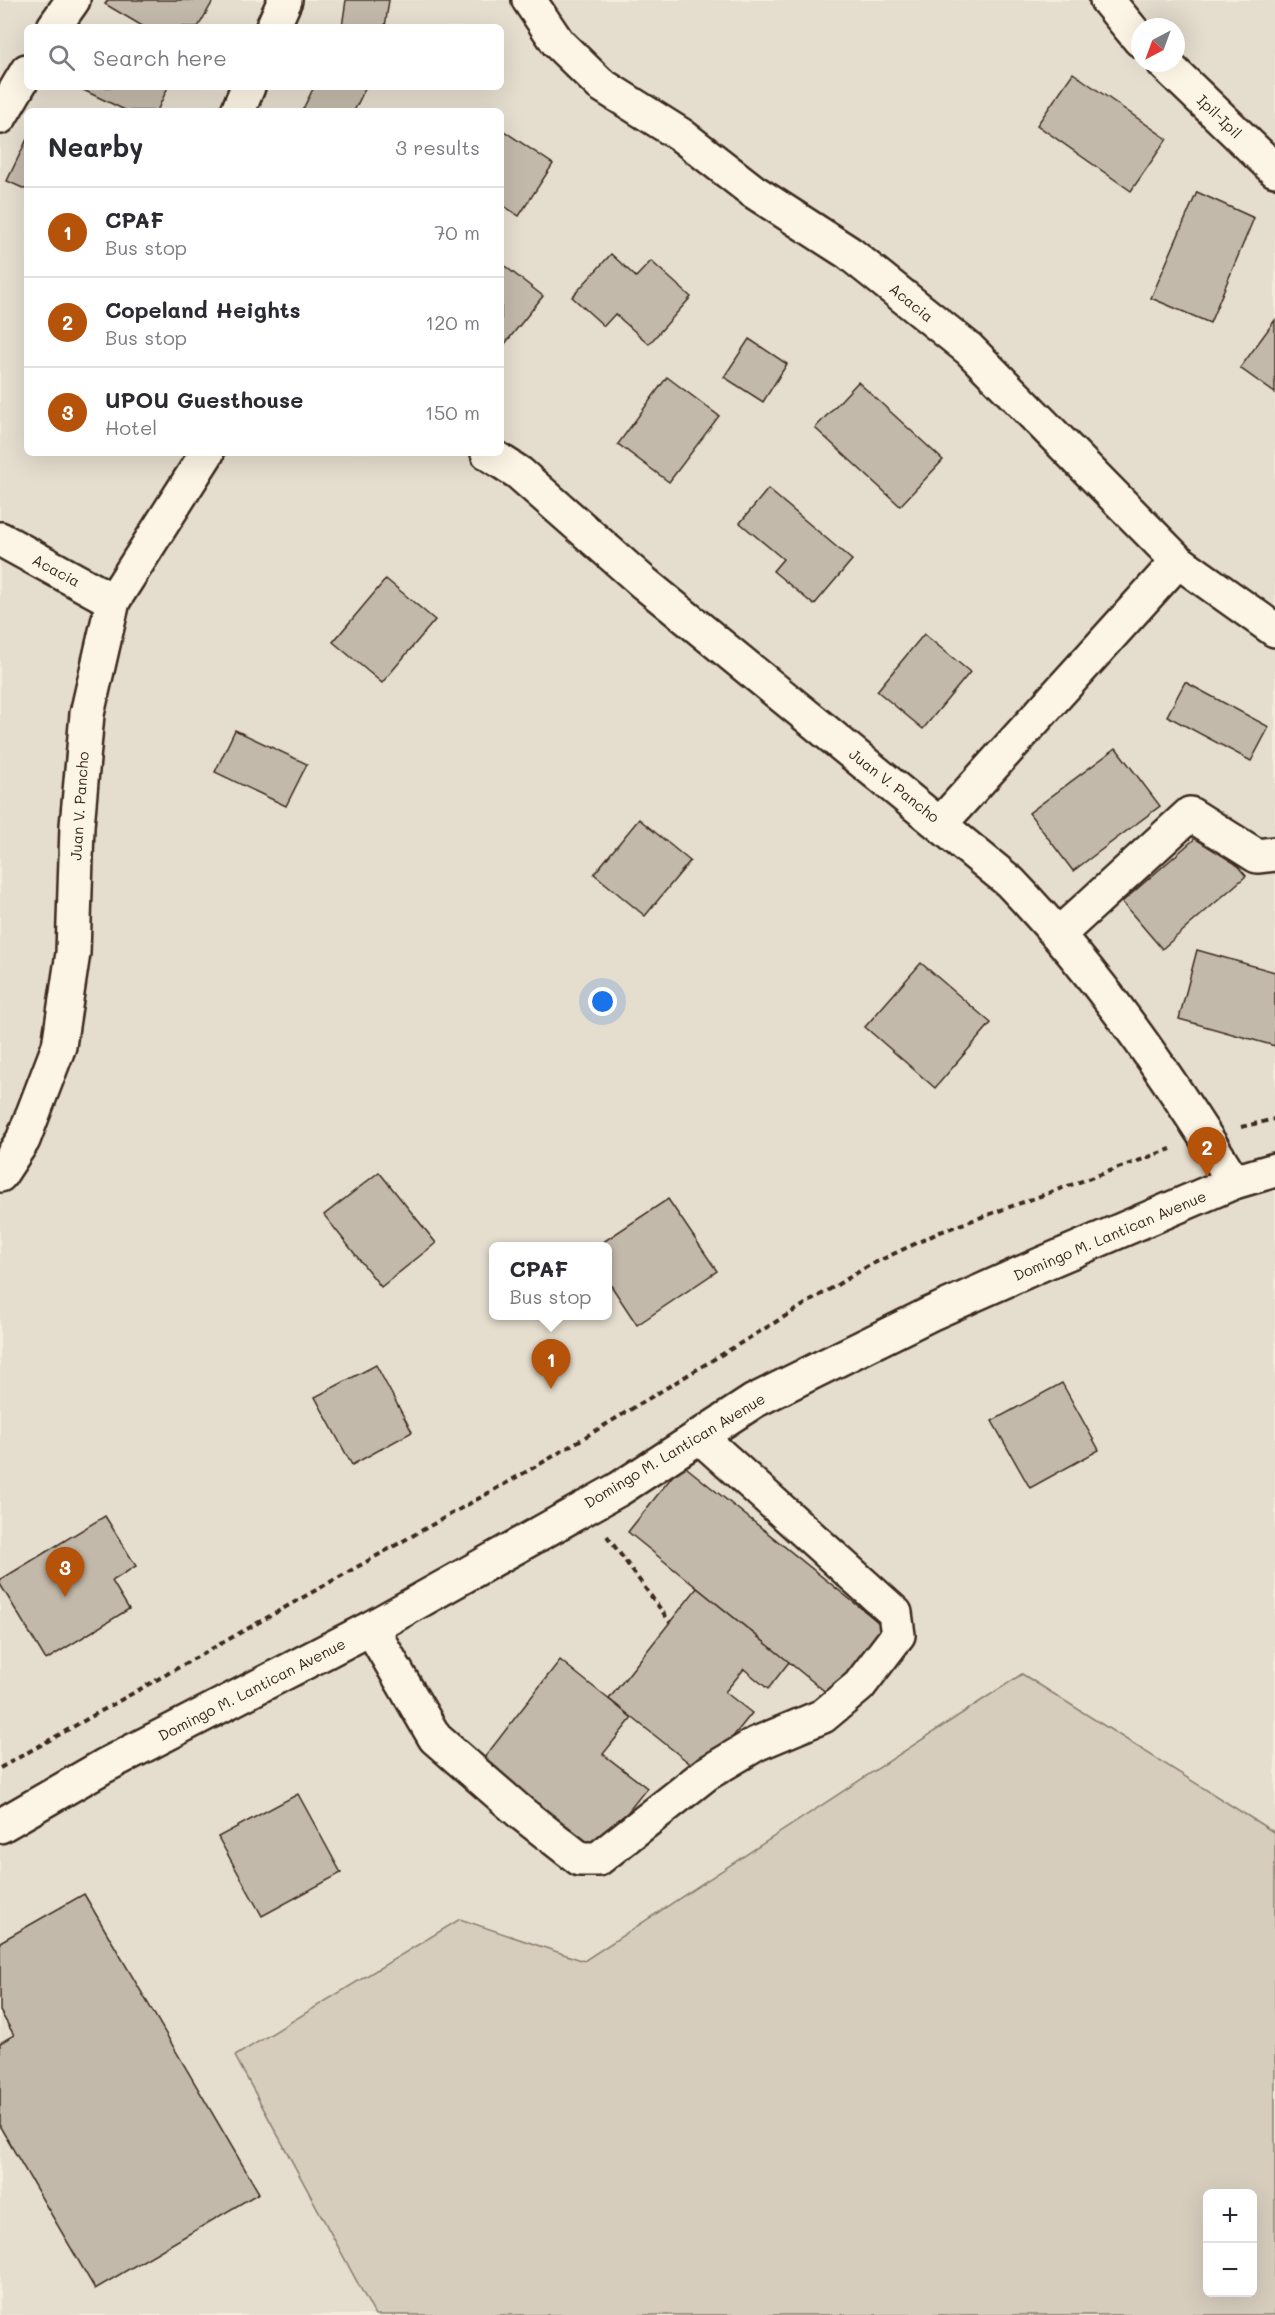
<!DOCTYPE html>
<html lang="en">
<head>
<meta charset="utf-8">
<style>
  body { margin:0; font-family:Mali,sans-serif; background:#f7f7f7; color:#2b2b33 }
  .controls { position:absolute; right:18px; bottom:18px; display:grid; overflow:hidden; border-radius:9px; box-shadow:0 6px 24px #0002 }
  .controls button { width:54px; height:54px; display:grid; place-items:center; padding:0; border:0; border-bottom:2px solid #e1e1e2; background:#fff; color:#2b2b33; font:30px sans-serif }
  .compass { position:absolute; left:1131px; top:18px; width:54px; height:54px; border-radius:50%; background:#fff; box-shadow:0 6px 24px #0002; rotate:221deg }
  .you { position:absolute; left:603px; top:1002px; width:21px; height:21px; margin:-15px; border:4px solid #fff; border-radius:50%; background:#1a73e8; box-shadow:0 0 0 9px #1a73e833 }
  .badge { display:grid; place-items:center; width:39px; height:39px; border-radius:50%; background:#b45309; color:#fff; font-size:20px; font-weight:700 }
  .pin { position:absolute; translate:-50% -50px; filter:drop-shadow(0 2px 3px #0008) }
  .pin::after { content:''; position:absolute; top:32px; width:21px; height:18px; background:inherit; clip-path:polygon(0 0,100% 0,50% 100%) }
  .popup { position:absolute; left:489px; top:1242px; width:123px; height:78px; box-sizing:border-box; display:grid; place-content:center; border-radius:9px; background:#fff; filter:drop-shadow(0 2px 4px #0005); font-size:20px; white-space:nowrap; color:#7c7c81 }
  .popup b { font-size:22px; color:#2b2b33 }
  .popup::after { content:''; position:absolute; left:50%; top:100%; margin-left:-12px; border:12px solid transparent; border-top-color:#fff }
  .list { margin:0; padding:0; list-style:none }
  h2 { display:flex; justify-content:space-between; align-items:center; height:78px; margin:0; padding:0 24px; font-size:26px }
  h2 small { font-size:20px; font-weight:400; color:#7c7c81 }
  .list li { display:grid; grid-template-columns:39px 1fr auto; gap:18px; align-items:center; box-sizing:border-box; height:90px; padding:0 24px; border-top:2px solid #e1e1e2 }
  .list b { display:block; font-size:22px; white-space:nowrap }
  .list p { margin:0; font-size:20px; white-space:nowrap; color:#7c7c81 }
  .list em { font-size:20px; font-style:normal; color:#7c7c81 }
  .icon { flex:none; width:33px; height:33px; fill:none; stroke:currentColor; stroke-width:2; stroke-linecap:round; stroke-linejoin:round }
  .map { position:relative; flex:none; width:1275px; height:2315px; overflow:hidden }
  .search { position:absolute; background:#fff; box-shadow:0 6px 24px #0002; left:24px; top:24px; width:480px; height:66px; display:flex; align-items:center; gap:15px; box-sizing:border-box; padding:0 21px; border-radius:9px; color:#7c7c81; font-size:22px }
  .panel { position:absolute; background:#fff; box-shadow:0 6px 24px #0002; left:24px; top:108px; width:480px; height:348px; border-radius:9px }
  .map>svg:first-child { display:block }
  .built { fill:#e5ddce; fill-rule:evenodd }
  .green { fill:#d6cdbd; stroke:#887c6e; stroke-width:1.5; fill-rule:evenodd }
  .building { fill:#c3b9aa; stroke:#3b2a1e; stroke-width:1.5 }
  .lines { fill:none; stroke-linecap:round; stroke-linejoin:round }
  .minor-casing { stroke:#3b2a1e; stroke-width:38 }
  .path { stroke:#3b2a1e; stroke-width:4; stroke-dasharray:6 4.5; stroke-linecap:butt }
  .minor { stroke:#fcf5e5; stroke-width:33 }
  .labels { text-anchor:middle; stroke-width:6; stroke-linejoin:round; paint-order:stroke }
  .street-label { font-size:15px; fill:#3b2a1e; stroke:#fcf5e5 }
</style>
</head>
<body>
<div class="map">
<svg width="1275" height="2315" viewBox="0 0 1275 2315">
  <rect width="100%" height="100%" fill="#f4eddd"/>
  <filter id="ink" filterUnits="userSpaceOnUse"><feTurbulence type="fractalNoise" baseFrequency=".0167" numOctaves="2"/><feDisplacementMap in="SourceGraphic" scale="12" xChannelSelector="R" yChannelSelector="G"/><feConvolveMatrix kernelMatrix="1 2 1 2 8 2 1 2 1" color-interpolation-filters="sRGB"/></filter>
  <g filter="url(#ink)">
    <path class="built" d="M0,0h1275v1986l-652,329h-623zM27,27h474v60h-474zM1140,27h36v36h-36zM27,111h474v342h-474zM494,1246h114v70h-114z"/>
    <path class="green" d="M1022,1674l253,159v482h-900l-140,-259 225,-137 124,42zM1208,2194h44v98h-44z"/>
    <g class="building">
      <polygon points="108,0 212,0 213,1 198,27 144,27 105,4"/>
      <polygon points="346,0 389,0 385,27 342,27"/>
      <polygon points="1073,73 1167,139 1131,191 1037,125"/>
      <polygon points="77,87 168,87 157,111 127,111"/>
      <polygon points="314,87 366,87 354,111 302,111"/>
      <polygon points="501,129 553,164 519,216 501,204"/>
      <polygon points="27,139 27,190 7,181"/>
      <polygon points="1197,192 1254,218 1210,323 1151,298"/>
      <polygon points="611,254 636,277 651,261 691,297 649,344 615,314 604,326 572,297"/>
      <polygon points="501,263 543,296 504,345 501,343"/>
      <polygon points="1275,320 1275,393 1240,368"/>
      <polygon points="749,339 787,364 763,402 724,377"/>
      <polygon points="667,377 719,416 669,482 618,444"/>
      <polygon points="858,382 943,460 900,506 815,428"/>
      <polygon points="768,489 852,560 814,605 773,571 783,559 740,523"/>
      <polygon points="386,579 435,620 382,683 333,642"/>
      <polygon points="924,634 970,672 923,729 877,691"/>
      <polygon points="1185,682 1269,727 1251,761 1167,716"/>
      <polygon points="235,730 307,764 286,806 215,772"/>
      <polygon points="1116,748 1160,806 1073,871 1029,813"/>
      <polygon points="639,819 690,861 645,916 594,874"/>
      <polygon points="1206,829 1246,876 1162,949 1122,902"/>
      <polygon points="1197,950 1275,972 1275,1046 1179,1019"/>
      <polygon points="921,963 991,1023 935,1088 865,1027"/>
      <polygon points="379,1172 436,1243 381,1287 324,1215"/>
      <polygon points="668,1199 717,1271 637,1325 608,1281 608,1246 597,1246"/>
      <polygon points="376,1365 412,1432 352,1465 315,1397"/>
      <polygon points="1062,1383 1099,1450 1030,1488 992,1421"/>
      <polygon points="682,1464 893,1634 838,1702 628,1532"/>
      <polygon points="105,1516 136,1566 112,1581 129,1609 46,1660 0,1584 0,1580"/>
      <polygon points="697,1588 789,1662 768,1689 744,1669 725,1692 752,1713 703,1774 609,1699"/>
      <polygon points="560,1660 632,1718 603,1754 647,1788 592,1857 477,1767"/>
      <polygon points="298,1794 341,1873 262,1916 218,1837"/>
      <polygon points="84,1894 259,2193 95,2289 0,2127 0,2043 14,2035 0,2011 0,1942"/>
    </g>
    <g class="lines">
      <g class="minor-casing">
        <g id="minor">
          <polyline points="529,0 558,43 600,84 681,135 753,191 849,253 969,349 1178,561 1275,630"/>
          <polyline points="1107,0 1140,40"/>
          <polyline points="54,27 73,0"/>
          <polyline points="273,27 285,0"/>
          <polyline points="1164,63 1275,170"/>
          <polyline points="238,111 248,87"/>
          <polyline points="0,117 27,71"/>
          <path d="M488,453l31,20 125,110 366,299c89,93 156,191 224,300"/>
          <polyline points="0,539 113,601"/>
          <polyline points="941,823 1178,561"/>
          <polyline points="1059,934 1190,814 1257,856 1275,854"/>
          <polyline points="0,1175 23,1140 59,1046 73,953 77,826 87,714 113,601 207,453"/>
          <polyline points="371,1628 435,1738 520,1812 580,1859 598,1859 706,1774 756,1744 823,1716 859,1686 898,1635 895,1613 699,1436"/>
          <polyline points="0,1826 104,1766 371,1628 619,1489 754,1401 930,1314 1042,1264 1234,1182 1275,1170"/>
        </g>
      </g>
      <g class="path">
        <polyline points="1241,1127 1275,1119"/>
        <polyline points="607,1536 670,1622"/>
        <polyline points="0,1768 547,1460 870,1265 940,1232 1171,1149"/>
      </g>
      <use href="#minor" class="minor"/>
    </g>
  </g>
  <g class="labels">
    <g class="street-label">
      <text transform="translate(1219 117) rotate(44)" y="5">Ipil-Ipil</text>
      <text transform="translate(911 303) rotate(39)" y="5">Acacia</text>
      <text transform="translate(56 571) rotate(28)" y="5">Acacia</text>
      <text transform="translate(894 786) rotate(38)" y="5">Juan V. Pancho</text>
      <text transform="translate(80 806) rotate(-86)" y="5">Juan V. Pancho</text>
      <text transform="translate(1110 1236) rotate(-23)" y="5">Domingo M. Lantican Avenue</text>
      <text transform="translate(675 1451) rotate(-31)" y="5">Domingo M. Lantican Avenue</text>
      <text transform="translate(252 1690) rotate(-27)" y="5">Domingo M. Lantican Avenue</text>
    </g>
  </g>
</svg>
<div class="controls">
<button>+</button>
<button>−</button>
</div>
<svg class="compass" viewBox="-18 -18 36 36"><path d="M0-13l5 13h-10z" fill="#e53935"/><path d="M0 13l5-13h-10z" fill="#7c7c81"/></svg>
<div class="you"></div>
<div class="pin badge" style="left:551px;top:1389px">1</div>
<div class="popup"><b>CPAF</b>Bus stop</div>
<div class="pin badge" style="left:1207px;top:1177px">2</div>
<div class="pin badge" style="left:65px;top:1597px">3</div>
<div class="search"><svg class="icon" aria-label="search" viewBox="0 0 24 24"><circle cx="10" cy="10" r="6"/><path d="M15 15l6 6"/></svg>Search here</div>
<section class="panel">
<h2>Nearby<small>3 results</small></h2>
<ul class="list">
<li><span class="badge">1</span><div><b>CPAF</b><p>Bus stop</p></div><em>70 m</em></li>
<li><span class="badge">2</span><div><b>Copeland Heights</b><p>Bus stop</p></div><em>120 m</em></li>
<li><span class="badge">3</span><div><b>UPOU Guesthouse</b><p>Hotel</p></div><em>150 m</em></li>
</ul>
</section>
</div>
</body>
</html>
